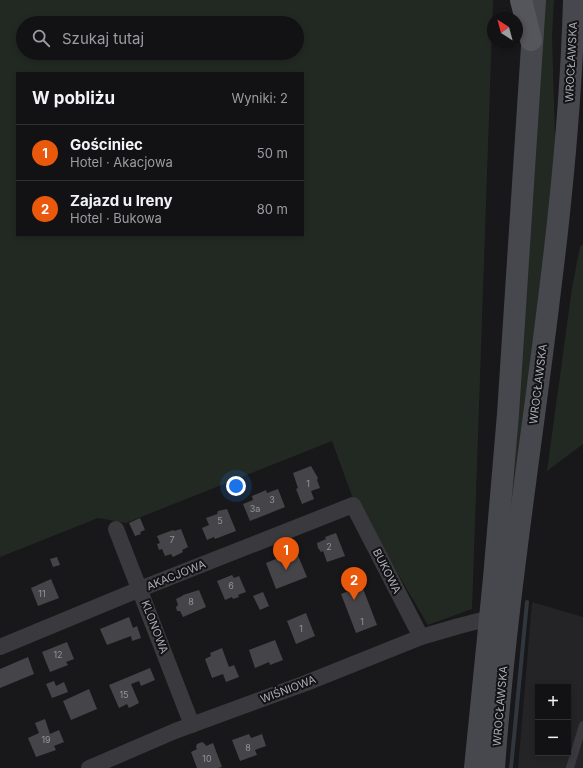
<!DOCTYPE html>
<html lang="pl">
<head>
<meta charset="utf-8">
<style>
  body { margin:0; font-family:Inter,sans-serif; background:#1f1f21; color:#f1f3f6 }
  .controls { position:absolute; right:12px; bottom:12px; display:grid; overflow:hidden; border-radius:0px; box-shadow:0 2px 6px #0003 }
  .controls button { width:36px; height:36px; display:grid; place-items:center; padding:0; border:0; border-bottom:1px solid #313133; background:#121113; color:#f1f3f6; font:20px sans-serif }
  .compass { position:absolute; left:487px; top:12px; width:36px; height:36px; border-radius:50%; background:#121113; box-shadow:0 2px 6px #0003; rotate:324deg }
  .you { position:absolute; left:236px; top:486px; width:14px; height:14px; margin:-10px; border:3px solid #fff; border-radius:50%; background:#1a73e8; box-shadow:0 0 0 6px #1a73e833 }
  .badge { display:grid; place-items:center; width:26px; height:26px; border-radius:50%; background:#ea580c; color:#fff; font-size:13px; font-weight:700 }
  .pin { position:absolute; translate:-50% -33px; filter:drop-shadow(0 1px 2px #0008) }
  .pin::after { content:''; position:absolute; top:21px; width:14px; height:12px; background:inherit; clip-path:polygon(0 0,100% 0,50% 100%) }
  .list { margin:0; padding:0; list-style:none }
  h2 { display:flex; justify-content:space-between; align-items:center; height:52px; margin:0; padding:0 16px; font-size:17px }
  h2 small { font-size:13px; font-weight:400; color:#9c9da0 }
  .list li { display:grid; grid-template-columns:26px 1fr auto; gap:12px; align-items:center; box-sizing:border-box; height:56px; padding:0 16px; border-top:1px solid #313133 }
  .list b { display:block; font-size:15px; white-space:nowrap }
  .list p { margin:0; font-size:13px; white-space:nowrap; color:#9c9da0 }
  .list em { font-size:13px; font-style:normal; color:#9c9da0 }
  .icon { flex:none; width:22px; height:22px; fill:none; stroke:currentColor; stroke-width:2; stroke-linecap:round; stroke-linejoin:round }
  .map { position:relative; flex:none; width:583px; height:768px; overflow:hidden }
  .search { position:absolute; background:#121113; box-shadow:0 2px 6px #0003; left:16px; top:16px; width:288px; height:44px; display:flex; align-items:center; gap:10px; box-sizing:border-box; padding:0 14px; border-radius:22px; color:#9c9da0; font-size:15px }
  .panel { position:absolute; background:#121113; box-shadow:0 2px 6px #0003; left:16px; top:72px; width:288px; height:164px; border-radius:0px }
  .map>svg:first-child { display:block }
  .built { fill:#242426; fill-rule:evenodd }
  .green { fill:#222923; fill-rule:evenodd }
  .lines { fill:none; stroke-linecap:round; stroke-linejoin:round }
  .stream { stroke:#31373e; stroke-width:4 }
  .building { fill:#454549 }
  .service { stroke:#39393e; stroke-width:8 }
  .minor { stroke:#39393e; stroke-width:16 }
  .secondary { stroke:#47484e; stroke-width:22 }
  .primary { stroke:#55565c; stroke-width:22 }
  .labels { text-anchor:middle; stroke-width:4; stroke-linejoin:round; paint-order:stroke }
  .number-label { font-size:9px; fill:#92949c }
  .street-label { font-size:11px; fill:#abaeb8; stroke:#131214 }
</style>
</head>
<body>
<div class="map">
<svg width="583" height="768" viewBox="0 0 583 768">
  <rect width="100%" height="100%" fill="#181719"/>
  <path class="built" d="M532,602l51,15v151h-65zM538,687h30v66h-30z"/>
  <g class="green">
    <path d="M0,0h493l-21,609 -44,16 -76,-129 -20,-55 -206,82 -28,-5 -98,39zM23,23h274v30h-274zM17,73h286v162h-286z"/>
    <polygon points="543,0 554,0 552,36 556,174 512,515 508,516"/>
    <polygon points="583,245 583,444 547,471 572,288 580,246"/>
  </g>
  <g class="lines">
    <polyline class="stream" points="511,768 527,602"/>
  </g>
  <g class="building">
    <polygon points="311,466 318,478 317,480 320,488 311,491 314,499 302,504 296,489 298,488 293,473"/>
    <polygon points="278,489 285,507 250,521 243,504 253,500 252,496 266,490 267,493"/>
    <polygon points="227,509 236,531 215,539 214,537 207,540 202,528 209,525 206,518 217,514 218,511"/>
    <polygon points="140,518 145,530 140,532 141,534 135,536 129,523"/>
    <polygon points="181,529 188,547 182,550 183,552 173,557 171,554 165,556 162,549 159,550 157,544 160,543 157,536 173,530 174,531"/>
    <polygon points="336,533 345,556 327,562 323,551 321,552 318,548 317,543 326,539 325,537"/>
    <polygon points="296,551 307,577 276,589 266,563"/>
    <polygon points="57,557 60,565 53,567 50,559"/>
    <polygon points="232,575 234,578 239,576 246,592 238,595 239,597 233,599 232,597 225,600 217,581"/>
    <polygon points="51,579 59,598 38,606 31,588"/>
    <polygon points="362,586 377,625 356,633 341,594"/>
    <polygon points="199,590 206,607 183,617 180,611 177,611 176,607 178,605 176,599 182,596 183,595"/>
    <polygon points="263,592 269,606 260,610 253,596"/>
    <polygon points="306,613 315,636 296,644 287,621"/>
    <polygon points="129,617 133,628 137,626 141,638 132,641 131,636 107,645 100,629"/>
    <polygon points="275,640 283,660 270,665 269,662 255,668 249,650"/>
    <polygon points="67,642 74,659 66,662 68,665 50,672 42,652"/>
    <polygon points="222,648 229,667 234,665 239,677 226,682 223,674 212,678 205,659 211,656 210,653"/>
    <polygon points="28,657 34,674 0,688 0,669"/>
    <polygon points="150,668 155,680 141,686 139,681 131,684 139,703 129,708 127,704 119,708 109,685"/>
    <polygon points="54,681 56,686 64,682 68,692 52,698 46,684"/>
    <polygon points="89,689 97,709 71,720 63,701"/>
    <polygon points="45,719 50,734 59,730 64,742 54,746 56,750 36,757 28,738 39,733 35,723"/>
    <polygon points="249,734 251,738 262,734 266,746 255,750 257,755 240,761 232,740"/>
    <polygon points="202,742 205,744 206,746 213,743 222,767 218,768 197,768 191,752 197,749 196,747 197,744"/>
  </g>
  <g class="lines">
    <polyline class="service" points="570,768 583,725"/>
    <g class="minor">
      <polyline points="116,529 192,725"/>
      <polyline points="0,647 140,589 353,505 421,637"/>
      <polyline points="89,768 175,731 306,683 421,637 459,626 490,618"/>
    </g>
    <g class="secondary">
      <polyline points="475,768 494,578 508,414 535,0"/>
      <path d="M494,768c18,-257 73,-510 80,-768"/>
    </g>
    <polyline class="primary" points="521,0 531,40"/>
  </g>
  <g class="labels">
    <g class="number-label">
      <text x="308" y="487">1</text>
      <text x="272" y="503">3</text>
      <text x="255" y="512">3a</text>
      <text x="220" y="524">5</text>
      <text x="172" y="543">7</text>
      <text x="329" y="550">2</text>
      <text x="231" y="589">6</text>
      <text x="42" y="597">11</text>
      <text x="191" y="605">8</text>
      <text x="362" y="625">1</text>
      <text x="301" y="632">1</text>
      <text x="58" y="658">12</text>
      <text x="124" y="698">15</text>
      <text x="46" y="743">19</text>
      <text x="248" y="751">8</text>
      <text x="207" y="762">10</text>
    </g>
    <g class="street-label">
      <text transform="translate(571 62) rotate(-87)" y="4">WROCŁAWSKA</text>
      <text transform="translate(538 384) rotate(-83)" y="4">WROCŁAWSKA</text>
      <text transform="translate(387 571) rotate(63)" y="4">BUKOWA</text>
      <text transform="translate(176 575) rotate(-22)" y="4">AKACJOWA</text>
      <text transform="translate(155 627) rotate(69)" y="4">KLONOWA</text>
      <text transform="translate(288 689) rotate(-21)" y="4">WIŚNIOWA</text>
      <text transform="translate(500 706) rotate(-85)" y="4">WROCŁAWSKA</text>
    </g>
  </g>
</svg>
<div class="controls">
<button>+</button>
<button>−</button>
</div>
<svg class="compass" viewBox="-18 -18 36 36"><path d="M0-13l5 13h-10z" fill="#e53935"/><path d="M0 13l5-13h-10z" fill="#9c9da0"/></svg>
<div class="you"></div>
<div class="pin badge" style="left:286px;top:570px">1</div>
<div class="pin badge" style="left:354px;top:600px">2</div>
<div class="search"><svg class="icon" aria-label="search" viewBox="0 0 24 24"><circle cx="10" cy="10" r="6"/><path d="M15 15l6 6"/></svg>Szukaj tutaj</div>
<section class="panel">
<h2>W pobliżu<small>Wyniki: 2</small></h2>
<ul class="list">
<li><span class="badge">1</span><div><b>Gościniec</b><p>Hotel · Akacjowa</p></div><em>50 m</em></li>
<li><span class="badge">2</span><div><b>Zajazd u Ireny</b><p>Hotel · Bukowa</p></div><em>80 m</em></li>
</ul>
</section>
</div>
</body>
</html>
